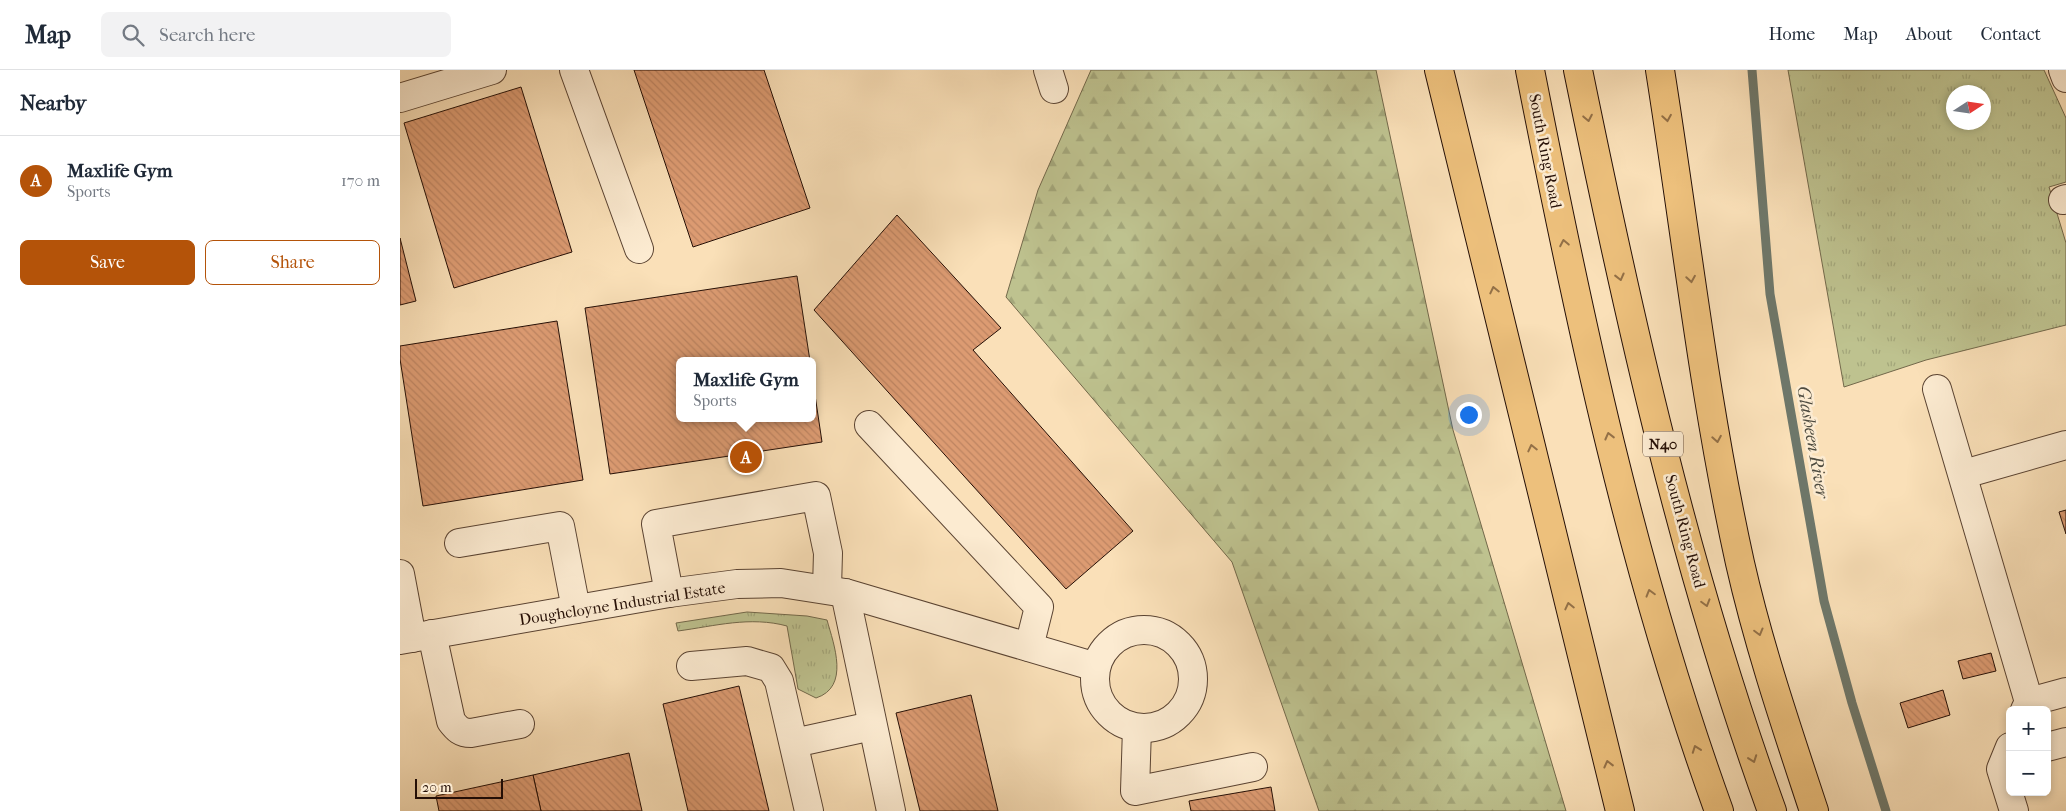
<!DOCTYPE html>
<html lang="en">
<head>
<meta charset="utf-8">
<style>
  body { margin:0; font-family:"IM FELL French Canon",serif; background:#f2f2f3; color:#1f2937 }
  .controls { position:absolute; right:15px; bottom:15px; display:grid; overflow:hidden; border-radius:8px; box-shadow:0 2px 8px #0003 }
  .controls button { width:45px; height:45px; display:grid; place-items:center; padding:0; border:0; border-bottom:1px solid #e0e1e3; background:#fff; color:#1f2937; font:25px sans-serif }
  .compass { position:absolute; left:1546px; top:15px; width:45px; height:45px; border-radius:50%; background:#fff; box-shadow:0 2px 8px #0003; rotate:78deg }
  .scale { position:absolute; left:15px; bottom:12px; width:88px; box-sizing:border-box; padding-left:5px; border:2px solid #250f06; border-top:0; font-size:14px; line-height:18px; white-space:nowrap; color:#250f06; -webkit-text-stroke:4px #fcebd1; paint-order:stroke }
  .you { position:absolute; left:1068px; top:344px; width:18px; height:18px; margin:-12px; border:4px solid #fff; border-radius:50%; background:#1a73e8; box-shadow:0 0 0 8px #1a73e833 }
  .badge { display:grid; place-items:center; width:32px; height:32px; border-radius:50%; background:#b45309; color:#fff; font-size:16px; font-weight:700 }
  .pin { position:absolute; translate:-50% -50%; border:2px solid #fff; box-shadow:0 1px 5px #0006 }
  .popup { position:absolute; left:276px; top:287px; width:140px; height:65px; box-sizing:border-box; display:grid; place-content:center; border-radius:8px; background:#fff; filter:drop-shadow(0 1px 4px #0005); font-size:16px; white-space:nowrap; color:#747a83 }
  .popup b { font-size:19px; color:#1f2937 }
  .popup::after { content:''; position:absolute; left:50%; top:100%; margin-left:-10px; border:10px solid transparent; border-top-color:#fff }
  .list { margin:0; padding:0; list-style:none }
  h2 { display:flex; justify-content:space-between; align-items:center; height:65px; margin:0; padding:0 20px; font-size:21px }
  h2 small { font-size:16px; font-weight:400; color:#747a83 }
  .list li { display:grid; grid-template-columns:32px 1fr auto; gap:15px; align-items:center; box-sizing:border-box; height:90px; padding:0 20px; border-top:1px solid #e0e1e3 }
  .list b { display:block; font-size:19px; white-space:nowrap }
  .list p { margin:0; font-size:16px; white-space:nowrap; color:#747a83 }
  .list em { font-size:16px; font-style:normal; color:#747a83 }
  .actions { display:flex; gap:10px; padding:15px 20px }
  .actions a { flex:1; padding:11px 0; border:1px solid #b45309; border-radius:8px; text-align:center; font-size:18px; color:#b45309 }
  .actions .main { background:#b45309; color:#fff }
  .icon { flex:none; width:28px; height:28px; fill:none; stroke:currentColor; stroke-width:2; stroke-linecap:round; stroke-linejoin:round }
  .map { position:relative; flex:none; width:1666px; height:741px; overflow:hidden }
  header { display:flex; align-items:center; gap:30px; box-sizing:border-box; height:70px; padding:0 25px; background:#fff; border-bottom:1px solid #e0e1e3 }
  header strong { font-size:24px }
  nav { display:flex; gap:28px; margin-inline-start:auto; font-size:18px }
  .search { width:350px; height:45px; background:#f2f2f3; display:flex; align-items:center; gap:12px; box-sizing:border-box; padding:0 18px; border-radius:8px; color:#747a83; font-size:19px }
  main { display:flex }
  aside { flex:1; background:#fff }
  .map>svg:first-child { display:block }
  .grass { fill:url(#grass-tufts); stroke:#72684a; fill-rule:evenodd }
  .forest { fill:url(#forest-firs); stroke:#72684a }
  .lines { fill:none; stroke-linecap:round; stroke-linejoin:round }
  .stream { stroke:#6e776a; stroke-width:9 }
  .building { fill:url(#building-back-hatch); stroke:#250f06 }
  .minor-casing { stroke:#5a4332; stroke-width:30 }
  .major-casing { stroke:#250f06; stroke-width:30 }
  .highway-casing { stroke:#250f06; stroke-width:30 }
  .minor { stroke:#fcebd1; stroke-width:28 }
  .major { stroke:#edc07c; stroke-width:28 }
  .highway { stroke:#edc07c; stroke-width:28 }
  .oneway { stroke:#937047 }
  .labels { text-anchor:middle; stroke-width:5; stroke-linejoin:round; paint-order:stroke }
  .shield { fill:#fcebd1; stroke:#665143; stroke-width:1 }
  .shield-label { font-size:15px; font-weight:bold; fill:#250f06 }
  .street-label { font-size:16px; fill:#250f06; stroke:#fcebd1 }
  .water-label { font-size:18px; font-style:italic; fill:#4f4c40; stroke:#fcebd1 }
</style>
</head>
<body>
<header>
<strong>Map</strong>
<div class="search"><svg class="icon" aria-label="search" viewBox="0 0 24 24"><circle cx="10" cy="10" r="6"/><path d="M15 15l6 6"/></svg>Search here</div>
<nav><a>Home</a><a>Map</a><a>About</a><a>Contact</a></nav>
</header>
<main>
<aside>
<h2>Nearby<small></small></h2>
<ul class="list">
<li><span class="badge">A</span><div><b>Maxlife Gym</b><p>Sports</p></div><em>170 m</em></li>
</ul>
<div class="actions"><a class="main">Save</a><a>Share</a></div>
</aside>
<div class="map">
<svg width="1666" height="741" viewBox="0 0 1666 741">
  <defs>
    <pattern id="grass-tufts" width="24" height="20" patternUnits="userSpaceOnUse" patternTransform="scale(1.25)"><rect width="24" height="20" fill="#bec28f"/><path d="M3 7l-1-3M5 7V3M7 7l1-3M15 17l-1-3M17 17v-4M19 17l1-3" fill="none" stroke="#a3a67a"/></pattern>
    <pattern id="forest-firs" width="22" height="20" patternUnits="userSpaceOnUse" patternTransform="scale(1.25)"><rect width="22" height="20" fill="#bec28f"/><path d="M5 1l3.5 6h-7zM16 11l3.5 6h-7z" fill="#a3a67a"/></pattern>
    <pattern id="building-back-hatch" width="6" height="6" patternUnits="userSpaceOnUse" patternTransform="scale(1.25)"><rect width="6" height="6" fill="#dc9b72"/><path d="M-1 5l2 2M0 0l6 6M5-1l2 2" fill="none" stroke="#bd8461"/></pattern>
  </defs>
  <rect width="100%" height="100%" fill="#fae0b8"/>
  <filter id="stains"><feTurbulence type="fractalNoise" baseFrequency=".004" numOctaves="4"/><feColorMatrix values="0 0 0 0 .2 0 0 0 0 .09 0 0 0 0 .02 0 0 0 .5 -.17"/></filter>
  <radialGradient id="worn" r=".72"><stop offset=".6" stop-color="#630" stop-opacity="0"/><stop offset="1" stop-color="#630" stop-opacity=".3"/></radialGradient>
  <g class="grass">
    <path d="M1388,0h256l22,48v64l-17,5 17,56v82l-140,35 -82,27zM1554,22h30v30h-30z"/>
    <path d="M347,542l60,4 20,4c7,25 23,67 -11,78l-18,-9 -11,-63c-37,-10 -72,0 -109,5l-2,-8z"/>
  </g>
  <polygon class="forest" points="691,0 976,0 1053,360 1166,741 919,741 832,492 606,227 638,120"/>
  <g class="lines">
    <polyline class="stream" points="1352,0 1370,224 1424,531 1452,633 1486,741"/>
  </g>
  <g class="building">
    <polygon points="234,0 364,0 410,138 293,177"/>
    <polygon points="121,17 172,182 54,218 4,53"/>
    <polygon points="497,145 601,258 573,280 733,461 666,519 414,240"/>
    <polygon points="0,168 16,231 0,235"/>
    <polygon points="397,206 410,291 280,291 280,348 412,348 412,305 422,372 210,404 185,238"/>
    <polygon points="157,251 183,410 23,436 0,289 0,276"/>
    <polygon points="1666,440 1666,464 1659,442"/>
    <polygon points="1591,583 1596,601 1563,609 1558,591"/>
    <polygon points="339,616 369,741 288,741 263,634"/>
    <polygon points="1543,620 1550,645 1508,658 1500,633"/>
    <polygon points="571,625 598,741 520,741 496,643"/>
    <polygon points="229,683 242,741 141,741 133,705"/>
    <polygon points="133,705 141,741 39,741 36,726"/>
    <polygon points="871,717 875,741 791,741 789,731"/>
  </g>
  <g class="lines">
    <g class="minor-casing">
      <g id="minor">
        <polyline points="174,0 239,179"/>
        <polyline points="648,0 654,19"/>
        <polyline points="1663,0 1666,8"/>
        <polyline points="0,28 92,0"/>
        <polyline points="1663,130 1666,129"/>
        <polyline points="1537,319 1629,632 1625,640"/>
        <polyline points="469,355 639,537 629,577"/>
        <polyline points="1564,404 1666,375"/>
        <polyline points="59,473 160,456 176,539"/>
        <polyline points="0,504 12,568"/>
        <polyline points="269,523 256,454 416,426 428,483 427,518"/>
        <polyline points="445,523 491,741"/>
        <circle cx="744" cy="609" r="49"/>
        <path d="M32,564l19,87c6,8 10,12 20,12l49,-9"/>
        <polyline points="0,570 269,523 337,514 381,513 445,523 696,597"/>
        <polyline points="291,596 347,591 371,598 379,611 409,741"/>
        <polyline points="1629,632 1666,622"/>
        <polyline points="737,658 735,721 853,697"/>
        <polyline points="394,673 472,656"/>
        <polyline points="1610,677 1601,699 1614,741"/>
        <polyline points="1647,677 1666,672"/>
      </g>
    </g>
    <g class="major-casing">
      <g id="major">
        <polyline points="1039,0 1220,741"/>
        <path d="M1260,0c26,164 44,330 80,493 19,84 47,166 74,248"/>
      </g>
    </g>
    <g class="highway-casing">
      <g id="highway">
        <path d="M1130,0c49,250 102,501 189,741"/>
        <path d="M1178,0c51,250 107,501 194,741"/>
      </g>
    </g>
    <use href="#minor" class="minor"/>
    <use href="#major" class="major"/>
    <use href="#highway" class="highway"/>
  </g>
  <defs><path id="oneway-chevron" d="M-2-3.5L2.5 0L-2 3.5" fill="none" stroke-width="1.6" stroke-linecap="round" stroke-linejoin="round" transform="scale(1.25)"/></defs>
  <g class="oneway">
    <use href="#oneway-chevron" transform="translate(1188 48) rotate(79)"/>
    <use href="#oneway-chevron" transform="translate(1267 48) rotate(81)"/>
    <use href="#oneway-chevron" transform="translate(1164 173) rotate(-101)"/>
    <use href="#oneway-chevron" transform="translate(1220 207) rotate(76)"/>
    <use href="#oneway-chevron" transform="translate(1291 209) rotate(81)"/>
    <use href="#oneway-chevron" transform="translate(1094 220) rotate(-103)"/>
    <use href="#oneway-chevron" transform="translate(1209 366) rotate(-104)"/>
    <use href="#oneway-chevron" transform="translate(1317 369) rotate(80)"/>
    <use href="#oneway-chevron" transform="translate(1132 378) rotate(-103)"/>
    <use href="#oneway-chevron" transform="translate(1250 523) rotate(-106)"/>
    <use href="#oneway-chevron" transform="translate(1306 533) rotate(74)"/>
    <use href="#oneway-chevron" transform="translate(1169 536) rotate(-103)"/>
    <use href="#oneway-chevron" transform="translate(1359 562) rotate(75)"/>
    <use href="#oneway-chevron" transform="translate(1296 679) rotate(-110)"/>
    <use href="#oneway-chevron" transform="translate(1353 689) rotate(70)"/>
    <use href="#oneway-chevron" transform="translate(1208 694) rotate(-104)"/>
  </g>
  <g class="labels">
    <rect class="shield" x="1243" y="361.5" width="40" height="25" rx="4"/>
    <g class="shield-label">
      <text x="1263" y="379">N40</text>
    </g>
    <g class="street-label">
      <text transform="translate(1146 81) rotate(79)" y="6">South Ring Road</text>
      <text transform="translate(1286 461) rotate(75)" y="6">South Ring Road</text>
      <text transform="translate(222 533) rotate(-9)" y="6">Doughcloyne Industrial Estate</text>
    </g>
    <g class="water-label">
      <text transform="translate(1413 372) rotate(80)" y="6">Glasheen River</text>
    </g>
  </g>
  <rect width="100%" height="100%" filter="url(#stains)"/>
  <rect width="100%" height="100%" fill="url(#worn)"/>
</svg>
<div class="controls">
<button>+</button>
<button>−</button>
</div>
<svg class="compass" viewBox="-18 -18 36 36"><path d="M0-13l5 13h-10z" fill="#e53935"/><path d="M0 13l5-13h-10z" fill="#747a83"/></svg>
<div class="scale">20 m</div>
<div class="you"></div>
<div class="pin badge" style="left:346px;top:387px">A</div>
<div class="popup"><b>Maxlife Gym</b>Sports</div>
</div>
</main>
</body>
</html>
